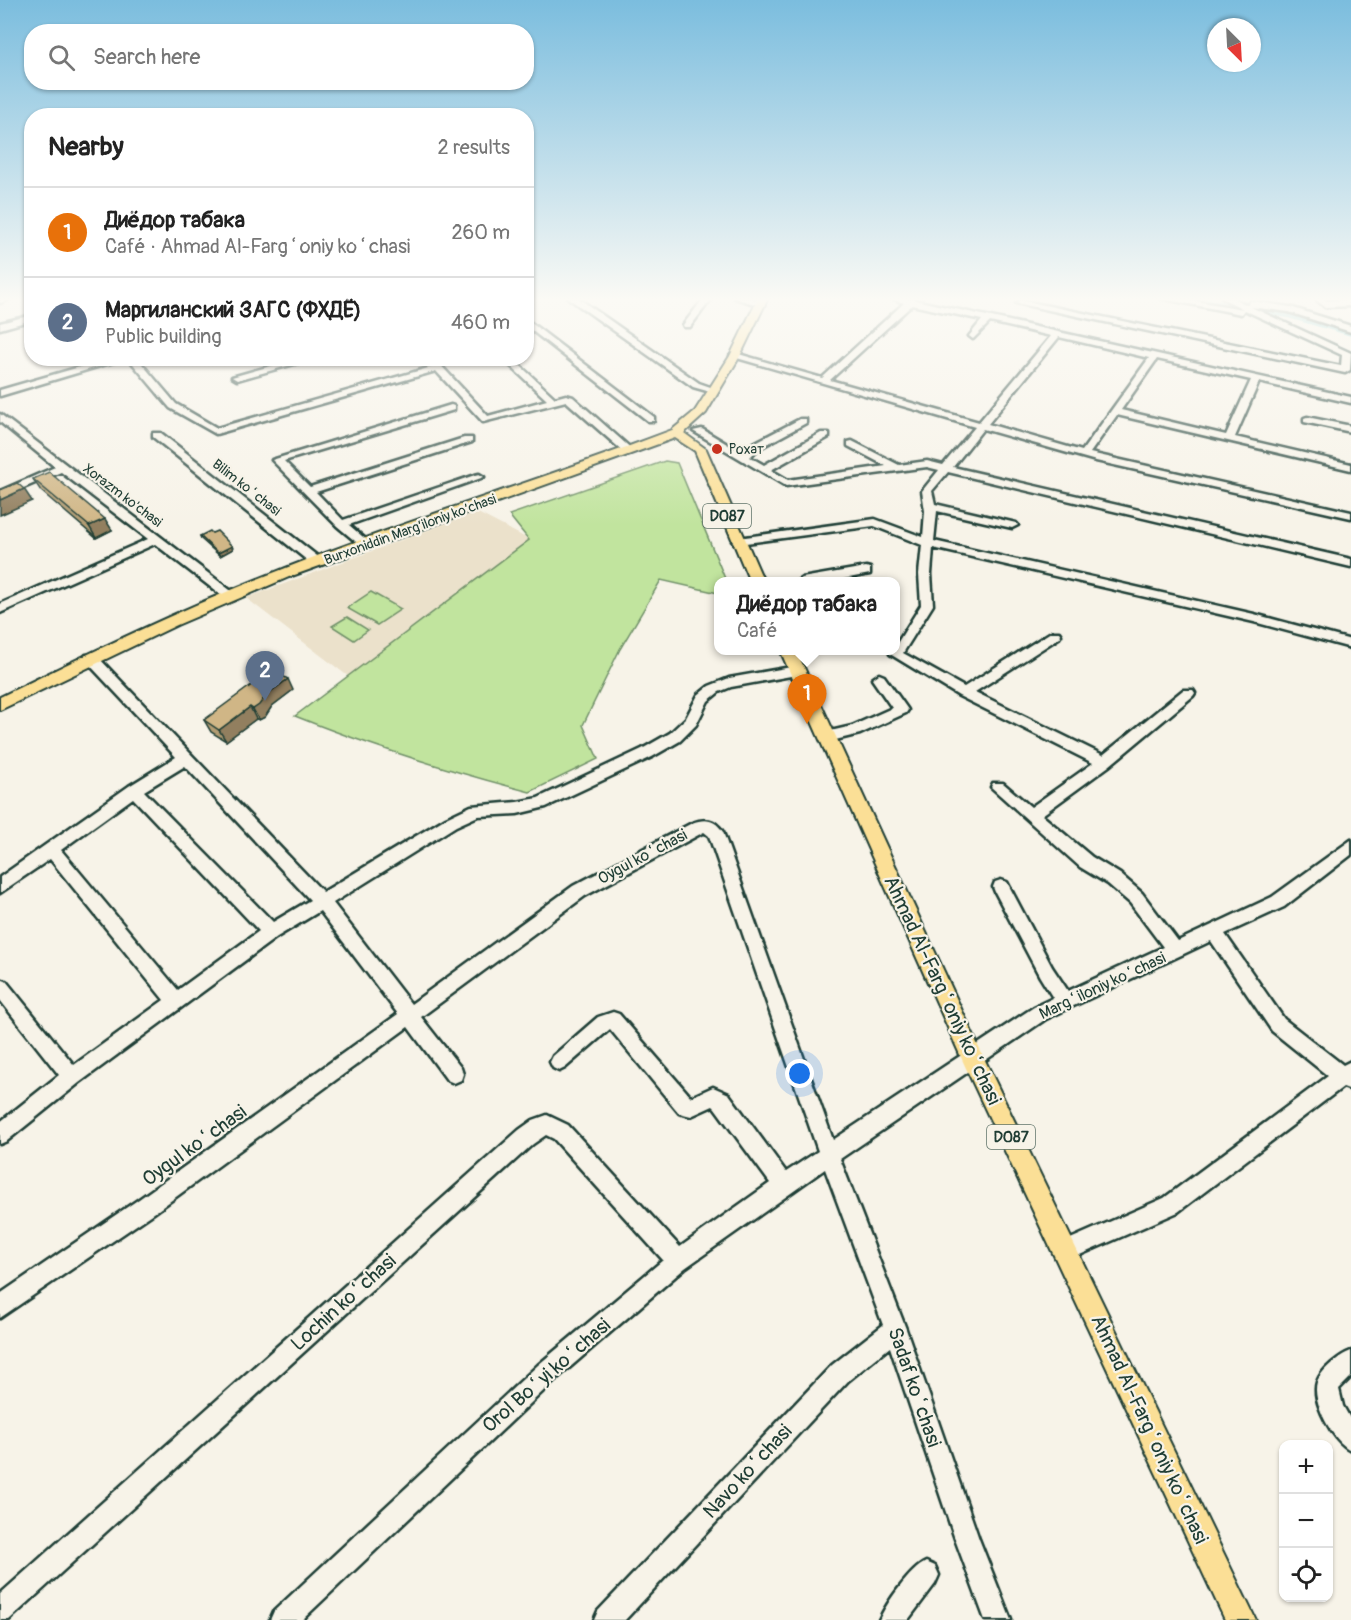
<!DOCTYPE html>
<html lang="en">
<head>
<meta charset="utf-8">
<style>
  body { margin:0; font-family:Pangolin,sans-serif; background:#f2f2f2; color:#222 }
  .controls { position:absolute; right:18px; bottom:18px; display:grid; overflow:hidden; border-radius:12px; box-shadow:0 2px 4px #0004 }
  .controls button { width:54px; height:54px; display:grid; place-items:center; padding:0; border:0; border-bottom:2px solid #e0e0e0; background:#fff; color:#222; font:30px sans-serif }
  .compass { position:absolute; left:1207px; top:18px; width:54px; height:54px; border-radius:50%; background:#fff; box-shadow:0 2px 4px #0004; rotate:156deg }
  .you { position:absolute; left:800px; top:1074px; width:21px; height:21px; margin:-15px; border:4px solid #fff; border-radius:50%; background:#1a73e8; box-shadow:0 0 0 9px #1a73e833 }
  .badge { display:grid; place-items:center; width:39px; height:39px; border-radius:50%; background:#ea580c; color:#fff; font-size:20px; font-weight:700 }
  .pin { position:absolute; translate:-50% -50px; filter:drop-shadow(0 2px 3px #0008) }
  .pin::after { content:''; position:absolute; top:32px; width:21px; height:18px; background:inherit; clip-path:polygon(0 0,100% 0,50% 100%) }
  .popup { position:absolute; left:714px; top:577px; width:186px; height:78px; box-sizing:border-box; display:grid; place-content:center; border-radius:12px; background:#fff; filter:drop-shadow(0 2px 4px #0005); font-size:20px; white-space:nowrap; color:#767676 }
  .popup b { font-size:22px; color:#222 }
  .popup::after { content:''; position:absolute; left:50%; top:100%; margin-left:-12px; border:12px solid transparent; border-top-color:#fff }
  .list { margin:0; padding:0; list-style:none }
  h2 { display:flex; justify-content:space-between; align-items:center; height:78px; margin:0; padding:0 24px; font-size:26px }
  h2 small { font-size:20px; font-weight:400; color:#767676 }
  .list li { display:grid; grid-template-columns:39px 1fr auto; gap:18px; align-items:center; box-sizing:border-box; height:90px; padding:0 24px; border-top:2px solid #e0e0e0 }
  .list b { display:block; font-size:22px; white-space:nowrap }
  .list p { margin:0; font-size:20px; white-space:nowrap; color:#767676 }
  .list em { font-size:20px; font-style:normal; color:#767676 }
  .icon { flex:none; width:33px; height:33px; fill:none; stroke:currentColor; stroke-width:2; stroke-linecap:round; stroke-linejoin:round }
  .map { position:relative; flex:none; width:1351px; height:1620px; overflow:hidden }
  .search { position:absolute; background:#fff; box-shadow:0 2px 4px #0004; left:24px; top:24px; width:510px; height:66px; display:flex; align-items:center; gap:15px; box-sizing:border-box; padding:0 21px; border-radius:24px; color:#767676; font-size:22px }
  .panel { position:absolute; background:#fff; box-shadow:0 2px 4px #0004; left:24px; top:108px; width:510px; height:258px; border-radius:24px }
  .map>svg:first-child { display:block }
  .built { fill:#ebe1cb }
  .green { fill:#c1e49e; stroke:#709069; stroke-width:1.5 }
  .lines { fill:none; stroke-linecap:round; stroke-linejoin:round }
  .river { fill:#79cbcf; fill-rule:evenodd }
  .minor-casing { stroke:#1f3d34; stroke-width:5 }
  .major-casing { stroke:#1f3d34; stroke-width:4 }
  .minor { fill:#f7f3e8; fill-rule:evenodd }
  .major { fill:#fbdf96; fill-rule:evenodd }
  .wall { fill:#b39d73; stroke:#1f3d34; stroke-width:1.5 }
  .shaded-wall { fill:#927f5e; stroke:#1f3d34; stroke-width:1.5 }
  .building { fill:#d0b686; stroke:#1f3d34; stroke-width:1.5 }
  .poi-dot { fill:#c8321e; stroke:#f7f3e8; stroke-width:2 }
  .labels { text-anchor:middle; stroke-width:4.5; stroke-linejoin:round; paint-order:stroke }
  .far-poi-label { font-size:14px; fill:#1f3d34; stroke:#f7f3e8; text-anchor:start }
  .far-street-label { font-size:14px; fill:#1f3d34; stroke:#f7f3e8 }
  .shield { fill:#f7f3e8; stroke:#60746a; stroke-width:1.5 }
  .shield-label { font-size:15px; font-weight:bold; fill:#1f3d34 }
  .street-label { font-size:16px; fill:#1f3d34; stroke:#f7f3e8 }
  .near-street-label { font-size:20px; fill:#1f3d34; stroke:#f7f3e8 }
</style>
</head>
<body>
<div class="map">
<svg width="1351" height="1620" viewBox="0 0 1351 1620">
  <rect width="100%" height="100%" fill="#f7f3e8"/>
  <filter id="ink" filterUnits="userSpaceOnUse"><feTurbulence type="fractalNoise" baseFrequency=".0167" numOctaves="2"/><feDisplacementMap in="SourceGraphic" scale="12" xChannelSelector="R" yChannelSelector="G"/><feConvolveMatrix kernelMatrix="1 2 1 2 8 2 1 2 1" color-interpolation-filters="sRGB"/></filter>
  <g filter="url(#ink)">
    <polygon class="built" points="476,512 530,540 349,677 246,598"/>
    <g class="green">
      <path d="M665,461l12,2 49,118 -8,1v11l-57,-13 -41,69 -37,76 15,34 -68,33c-80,-21 -158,-45 -235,-76l234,-176 -20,-25z"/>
      <polygon points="371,592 401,609 377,625 347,608"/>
      <polygon points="347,617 368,630 354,640 332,626"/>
    </g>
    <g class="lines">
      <path class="river" d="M1177,298c59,0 118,15 174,32v6l-63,-18 -106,-17z"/>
      <g class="minor-casing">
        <g id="minor">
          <polygon points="0,298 13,298 0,303"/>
          <polygon points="568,298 578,298 699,383 719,390 714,393 693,387"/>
          <polygon points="704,298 712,298 690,327 684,327 683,325"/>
          <polygon points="735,298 750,298 765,303 761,306"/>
          <path d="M890,298h16l445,99v6l-92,-21 -24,55 116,27v6l-234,-55 -27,38 261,59v6l-255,-57 -113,-32 -30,38 398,92v8l-403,-95 -16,19 3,13 81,19 2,2 -6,3 -75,-17 -3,30 320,73 97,26v8l-97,-26 -321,-74 -2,26 2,31 -30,48 61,34 87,-55h8l2,3 -2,3 -84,54 128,63 80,-65h10l2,3 -2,3 -84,70 -67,49 50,42 28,17 22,19 36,48 94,-44 79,-57v15l-67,52 -59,27 59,85 59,46 8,-4v29l-8,-3 -165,125 -112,49 -7,-3 -3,-7 3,-7 105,-46 164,-122 -56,-45 -61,-90 -165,78 -206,140 66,170 73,210 32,81h-26l-30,-81 -65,-192 -42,34 -223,239h-31l4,-9 234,-246 51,-40 -58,-156 -140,99 -131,113 -252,239h-32l4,-9 264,-246 125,-105 -109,-121 -8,-4 -13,9 -524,476h-9v-26l519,-464 14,-10 14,-5 21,10 112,122 90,-64 -55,-75 -2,-2 -22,10 -12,-3 -69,-84 -45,39 -6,3 -6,-3 -3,-6 3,-6 45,-39 15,-5 6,2 72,83 22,-10 16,7 57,78 32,-21 -109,-315 -5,-4 -119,64 -164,121 40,51 2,6 -2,6 -7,3 -7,-3 -39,-53 -254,186 -154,105v-24l139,-95 259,-185 -78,-103 -43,26 -198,146 -72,58 -7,3v-22l59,-47 -59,-75v-21l6,2 68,84 90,-65 -114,-141 -50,34v-16l129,-91 47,-29 -90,-96 -2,-3 2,-3h10l227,237 123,-74 25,-12 46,-4 21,-4 104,-49 28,-16 16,-15 12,-23 11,-9 20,-8 68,-12 5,2 2,3 -2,3 -71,13 -12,5 -11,9 -12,24 -16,16 -28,16 -106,50 -29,7 -39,2 -22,10 -123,77 78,101 162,-118 119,-63c13,-5 23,-4 31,9l110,308 201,-133 19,-9 -13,-21 -45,-85 -2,-5 2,-5 6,-2 6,2 45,85 16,24 95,-44 -33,-44 -22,-19 -28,-17 -89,-80 2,-4h10l28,24 62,-44 -134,-67 -69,-42 2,-4h4v-5l25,-40 -2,-31 3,-29 -48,-19 -136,18 -6,-3 6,-3 137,-19 48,18 2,-26 -3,-20 17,-21 -12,-3 -141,19 -93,-55 9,-2 40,24 8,-8 50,-26h6v4l-48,26 -8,8 14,8 57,-32h8v4l-58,33 17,10 98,-14 -38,-20v-4l4,-1 47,24 28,-4 16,4 32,-38 -245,-71 5,-3 87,25 82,-75zM912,305l70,15 -13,16 4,3 17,-17 61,14 -72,86 -149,-42zM1059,337l90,21 -67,93 -94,-27zM1157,359l94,21 -25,55 -105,-25zM185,766l125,134 -37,22 -129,-131zM133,798l126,133 -81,59 -117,-140z"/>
          <polygon points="1159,298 1178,298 1243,309 1222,298 1233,298 1247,305 1251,301 1290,307 1351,326 1351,332 1289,312 1251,307 1351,353 1350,370 1345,373 1016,303 1020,300 1341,366 1342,355 1244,310 1241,314"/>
          <polygon points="1314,298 1323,298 1327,301 1351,300 1351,306 1325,307"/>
          <polygon points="32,315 32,320 0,329 0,323"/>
          <polygon points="526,319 654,417 654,421 648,421 526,326"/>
          <polygon points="111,358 127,358 0,396 0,390"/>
          <polygon points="128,358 137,358 176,404 217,428 432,367 425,358 434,358 488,416 547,400 502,358 512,358 555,398 566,395 573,397 634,451 625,453 566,401 483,422 436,371 216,434 170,408"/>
          <polygon points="299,358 316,358 237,380 232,377"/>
          <polygon points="451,405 454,406 454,410 284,461 310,487 464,438 472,438 472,442 316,492 343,520 475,475 479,474 484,477 349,525 369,542 369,546 361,546 337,526 272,460"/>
          <polygon points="0,414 234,593 234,599 226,599 155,544 0,613 0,604 148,539 61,472 0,498 0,491 55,467 0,422"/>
          <polygon points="1307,417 1351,426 1351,432 1304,422 1304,418"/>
          <polygon points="153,433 161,433 321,559 321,565 313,565 153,437"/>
          <polygon points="866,567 870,568 870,574 827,582 796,582 802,578"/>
          <polygon points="879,674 884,676 906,707 908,710 906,713 860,734 827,742 822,741 820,737 822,733 852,726 892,708 872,679"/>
          <path d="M1351,1351v26l-12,12 4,17 8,14v30c-18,-8 -40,-49 -34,-68 4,-12 23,-27 34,-31z"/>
          <path d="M926,1562l9,4 4,9 -4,9 -27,36h-29c7,-16 31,-51 47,-58z"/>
        </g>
      </g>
      <g class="major-casing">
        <g id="major">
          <path d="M758,298h10l-28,58 -34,57 -22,20 22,16 58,133h-14l-55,-131 -20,-13 -386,139 -112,48 -177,85v-13c91,-45 183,-89 278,-126 129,-51 263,-91 394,-141l23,-19 35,-55z"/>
          <polygon points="780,650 796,650 981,1052 1256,1620 1225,1620 965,1066"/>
        </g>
      </g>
      <use href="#minor" class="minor"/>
      <use href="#major" class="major"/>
    </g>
    <g class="wall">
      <polygon points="33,479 112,530 96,538 41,491"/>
      <polygon points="212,533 232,546 233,549 220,556 201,539 200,536"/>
      <polygon points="293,690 272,706 265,717 259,720 256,719 226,741 211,732 204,720"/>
    </g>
    <g class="shaded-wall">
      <polygon points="24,489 32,501 0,515 0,500"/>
      <polygon points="105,519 112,530 96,538 89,526"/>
      <polygon points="232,546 233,549 220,556 218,553"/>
      <polygon points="288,679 293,690 272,706 265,717 259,720 253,709 267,694"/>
      <polygon points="250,707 256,719 226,741 219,730"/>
    </g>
    <g class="building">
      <polygon points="49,472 105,519 89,526 33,479"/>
      <polygon points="17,483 24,489 0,500 0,490"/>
      <polygon points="210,531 212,533 217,531 232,546 218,553 200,536"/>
      <polygon points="272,670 288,679 267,694 259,705 253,709 250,707 219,730 204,720"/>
    </g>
  </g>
  <linearGradient id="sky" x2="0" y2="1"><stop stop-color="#7bbdde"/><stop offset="0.57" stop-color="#fbfaf5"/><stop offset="1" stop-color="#fbfaf5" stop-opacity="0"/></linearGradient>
  <rect width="1351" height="525" fill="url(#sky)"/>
  <circle class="poi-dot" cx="717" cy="449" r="6"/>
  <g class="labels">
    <g class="far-poi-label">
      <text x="729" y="454">Рохат</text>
    </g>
    <g class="far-street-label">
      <text transform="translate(247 487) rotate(38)" y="5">Bilim koʻchasi</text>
      <text transform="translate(123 495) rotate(37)" y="5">Xorazm ko'chasi</text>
      <text transform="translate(410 529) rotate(-20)" y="5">Burxoniddin Marg’iloniy ko’chasi</text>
    </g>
    <g class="shield">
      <rect x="703" y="504" width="48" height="24" rx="4.5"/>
      <rect x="987" y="1125" width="48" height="24" rx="4.5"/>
    </g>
    <g class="shield-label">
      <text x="727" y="521">D087</text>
      <text x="1011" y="1142">D087</text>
    </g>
    <g class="street-label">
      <text transform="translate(642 856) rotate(-28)" y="6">Oygul koʻchasi</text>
      <text transform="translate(1102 985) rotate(-25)" y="6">Margʻiloniy koʻchasi</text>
    </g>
    <g class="near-street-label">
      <text transform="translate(943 990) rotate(65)" y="7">Ahmad Al-Fargʻoniy koʻchasi</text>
      <text transform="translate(194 1145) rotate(-36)" y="7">Oygul koʻchasi</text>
      <text transform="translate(343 1302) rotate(-42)" y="7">Lochin koʻchasi</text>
      <text transform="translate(546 1375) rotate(-41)" y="7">Orol Boʻyi koʻchasi</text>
      <text transform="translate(915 1387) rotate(71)" y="7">Sadaf koʻchasi</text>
      <text transform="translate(1150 1429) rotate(65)" y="7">Ahmad Al-Fargʻoniy koʻchasi</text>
      <text transform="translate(747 1471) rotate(-47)" y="7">Navo koʻchasi</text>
    </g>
  </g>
</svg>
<div class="controls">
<button>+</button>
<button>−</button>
<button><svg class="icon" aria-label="locate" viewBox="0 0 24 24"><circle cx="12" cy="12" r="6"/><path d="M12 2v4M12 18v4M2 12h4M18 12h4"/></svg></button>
</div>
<svg class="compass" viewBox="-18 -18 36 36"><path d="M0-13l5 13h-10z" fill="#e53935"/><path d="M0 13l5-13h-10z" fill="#767676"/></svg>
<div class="you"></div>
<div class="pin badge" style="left:807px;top:724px;background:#e8710a">1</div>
<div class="popup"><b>Диёдор табака</b>Café</div>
<div class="pin badge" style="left:265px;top:701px;background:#5c6f8a">2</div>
<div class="search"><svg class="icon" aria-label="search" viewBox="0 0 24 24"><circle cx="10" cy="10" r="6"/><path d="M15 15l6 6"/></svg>Search here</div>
<section class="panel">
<h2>Nearby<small>2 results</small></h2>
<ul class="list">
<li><span class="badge" style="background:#e8710a">1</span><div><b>Диёдор табака</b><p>Café · Ahmad Al-Fargʻoniy koʻchasi</p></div><em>260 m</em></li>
<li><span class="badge" style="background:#5c6f8a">2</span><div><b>Маргиланский ЗАГС (ФХДЁ)</b><p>Public building</p></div><em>460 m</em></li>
</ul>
</section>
</div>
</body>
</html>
